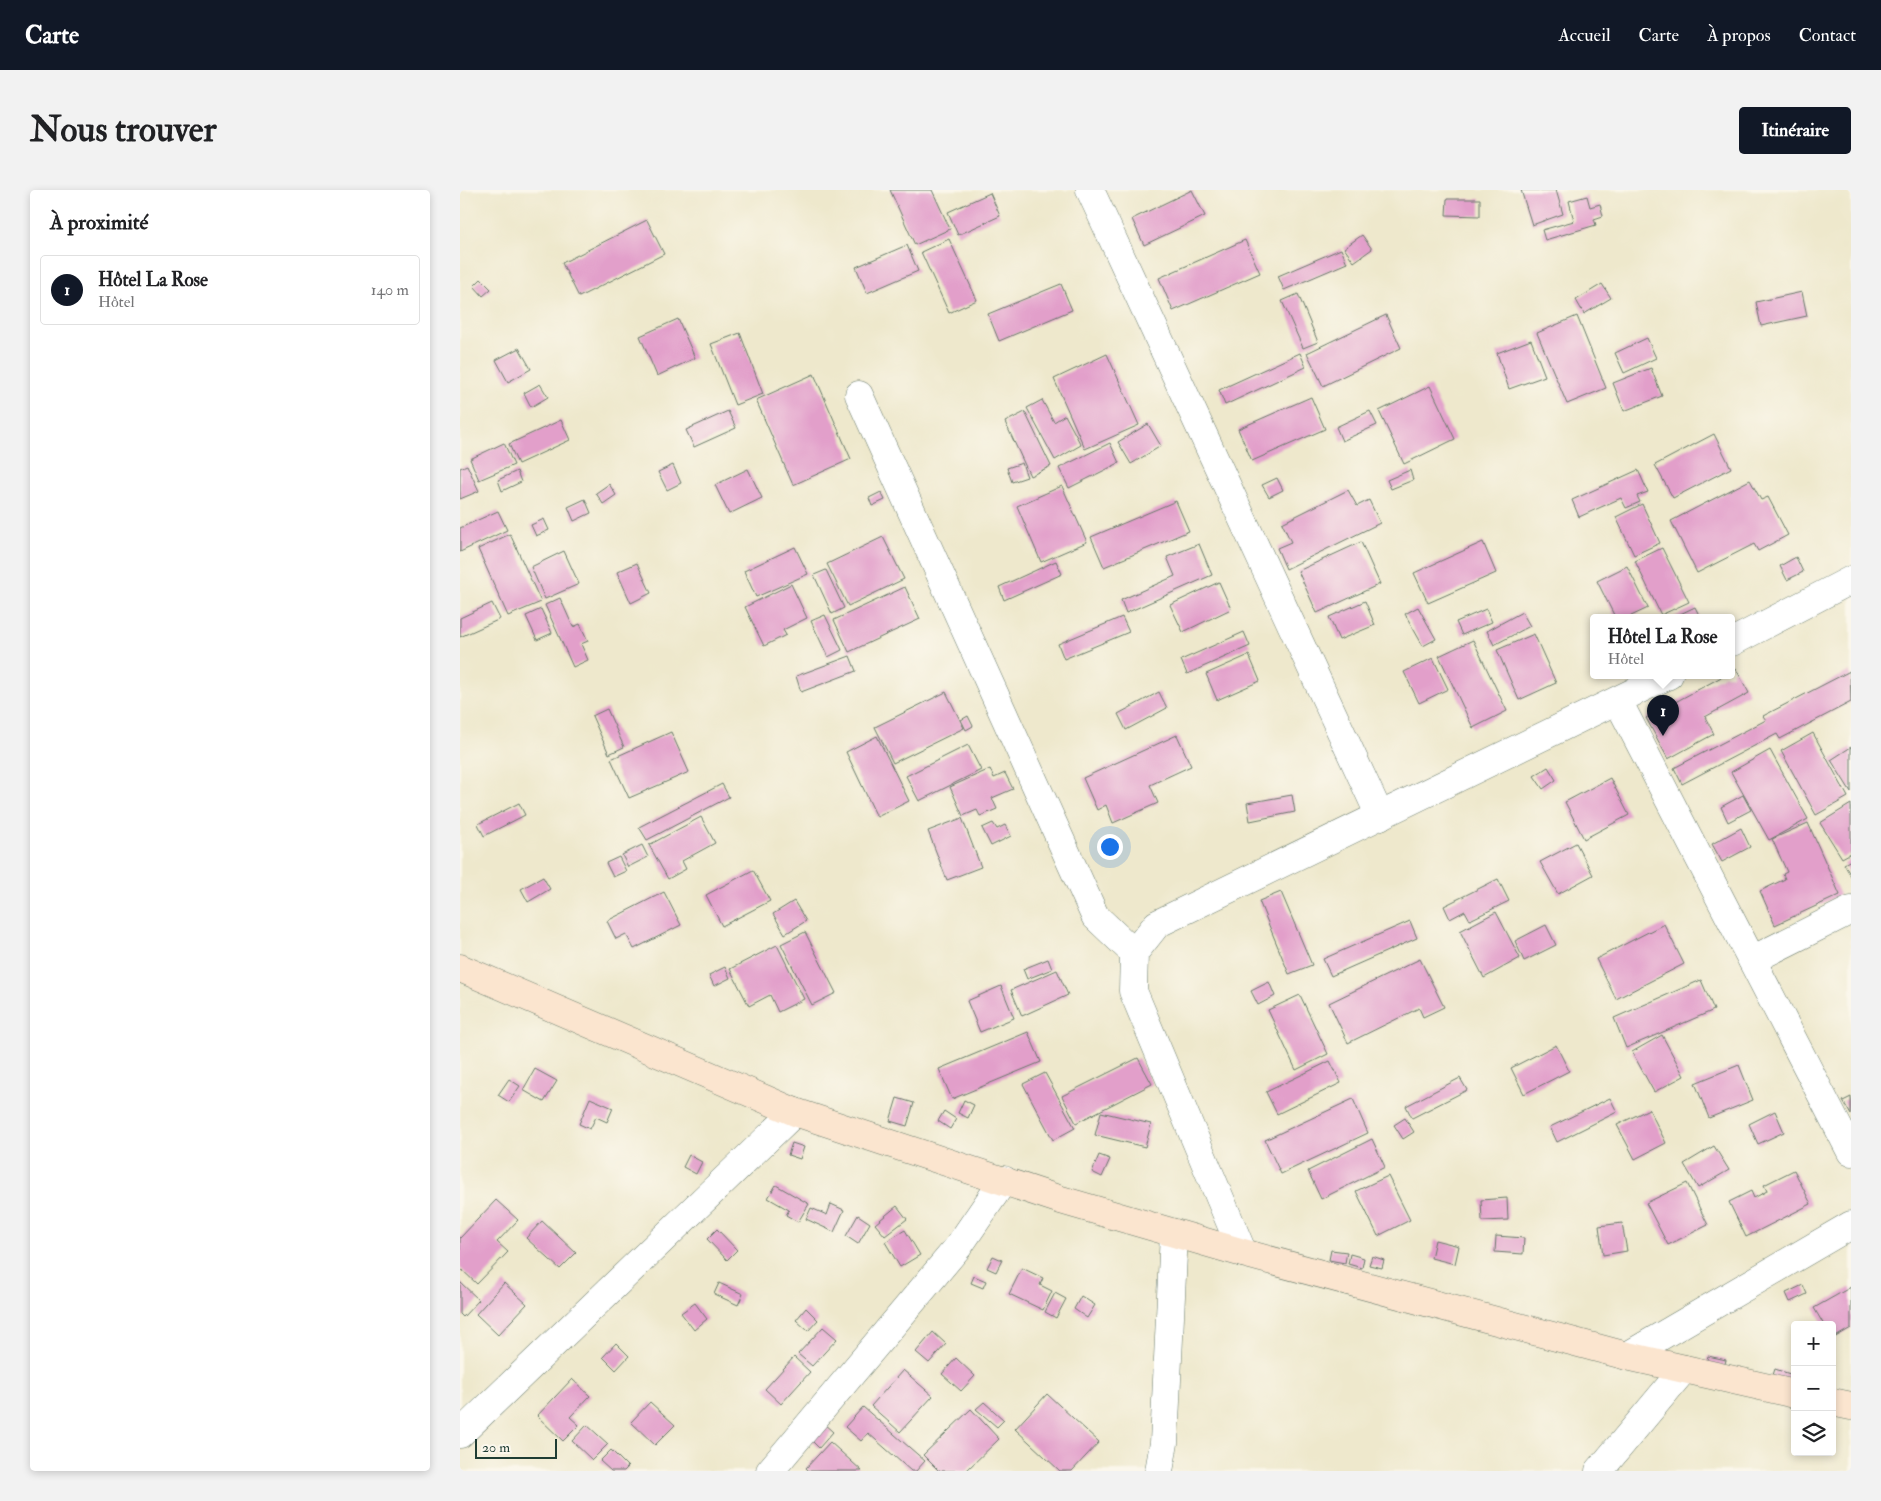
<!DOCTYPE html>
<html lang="fr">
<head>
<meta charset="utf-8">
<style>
  body { margin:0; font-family:"IM FELL Double Pica",serif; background:#f2f2f2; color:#202124 }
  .controls { position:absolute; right:15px; bottom:15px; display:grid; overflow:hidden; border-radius:5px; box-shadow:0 2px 8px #0003 }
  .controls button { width:45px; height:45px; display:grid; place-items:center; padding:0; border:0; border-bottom:1px solid #e0e0e0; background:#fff; color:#202124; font:25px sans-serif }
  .scale { position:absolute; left:15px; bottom:12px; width:82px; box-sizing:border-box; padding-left:5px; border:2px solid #1f3d34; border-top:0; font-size:14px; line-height:18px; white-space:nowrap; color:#1f3d34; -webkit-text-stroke:4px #fbf7ec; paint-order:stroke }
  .you { position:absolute; left:649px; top:656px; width:18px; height:18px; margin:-12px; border:4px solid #fff; border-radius:50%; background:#1a73e8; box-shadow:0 0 0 8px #1a73e833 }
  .badge { display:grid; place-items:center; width:32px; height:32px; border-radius:50%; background:#111827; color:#fff; font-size:16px; font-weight:700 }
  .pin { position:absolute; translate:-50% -41px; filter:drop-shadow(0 1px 2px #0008) }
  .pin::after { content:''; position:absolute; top:26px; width:18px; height:15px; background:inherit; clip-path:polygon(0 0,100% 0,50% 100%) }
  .popup { position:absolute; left:1130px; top:424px; width:145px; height:65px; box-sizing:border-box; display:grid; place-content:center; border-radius:5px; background:#fff; filter:drop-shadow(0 1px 4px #0005); font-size:16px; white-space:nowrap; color:#757577 }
  .popup b { font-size:19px; color:#202124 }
  .popup::after { content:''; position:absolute; left:50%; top:100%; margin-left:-10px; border:10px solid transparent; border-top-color:#fff }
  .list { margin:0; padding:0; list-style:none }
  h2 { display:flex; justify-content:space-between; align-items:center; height:65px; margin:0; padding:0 20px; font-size:21px }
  h2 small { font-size:16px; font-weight:400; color:#757577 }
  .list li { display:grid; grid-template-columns:32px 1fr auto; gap:15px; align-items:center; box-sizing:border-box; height:70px; margin:0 10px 10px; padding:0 10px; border:1px solid #e0e0e0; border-radius:5px }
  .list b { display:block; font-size:19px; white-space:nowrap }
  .list p { margin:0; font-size:16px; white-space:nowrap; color:#757577 }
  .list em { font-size:16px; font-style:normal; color:#757577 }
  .icon { flex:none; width:28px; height:28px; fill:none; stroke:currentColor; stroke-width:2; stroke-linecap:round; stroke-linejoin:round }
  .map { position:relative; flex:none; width:1391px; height:1281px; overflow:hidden; border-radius:5px }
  header { display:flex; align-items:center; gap:30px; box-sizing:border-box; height:70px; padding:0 25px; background:#111827; color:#fff }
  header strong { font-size:24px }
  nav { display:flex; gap:28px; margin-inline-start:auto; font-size:18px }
  .intro { display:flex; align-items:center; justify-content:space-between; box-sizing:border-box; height:120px; padding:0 30px }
  h1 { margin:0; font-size:35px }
  .button { padding:12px 22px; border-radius:5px; background:#111827; color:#fff; font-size:18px; font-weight:700 }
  main { display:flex; gap:30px; padding:0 30px }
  aside { flex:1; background:#fff; border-radius:5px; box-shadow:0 2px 8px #0003 }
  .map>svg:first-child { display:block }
  .building { fill:#e29fca }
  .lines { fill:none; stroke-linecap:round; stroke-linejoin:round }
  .street-casing { stroke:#677969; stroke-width:29 }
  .secondary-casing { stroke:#677969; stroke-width:29 }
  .street { stroke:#fff; stroke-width:28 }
  .secondary { stroke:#fbe5cf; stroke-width:28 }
</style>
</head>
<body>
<header>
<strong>Carte</strong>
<nav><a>Accueil</a><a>Carte</a><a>À propos</a><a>Contact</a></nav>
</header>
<div class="intro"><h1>Nous trouver</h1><a class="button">Itinéraire</a></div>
<main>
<aside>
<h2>À proximité<small></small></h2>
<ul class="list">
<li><span class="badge">1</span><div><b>Hôtel La Rose</b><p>Hôtel</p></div><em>140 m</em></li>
</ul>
</aside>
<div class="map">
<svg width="1391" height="1281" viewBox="0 0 1391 1281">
  <rect width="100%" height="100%" fill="#fbf7ec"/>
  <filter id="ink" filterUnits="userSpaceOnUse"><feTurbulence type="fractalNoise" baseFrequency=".02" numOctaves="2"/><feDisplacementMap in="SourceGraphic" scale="10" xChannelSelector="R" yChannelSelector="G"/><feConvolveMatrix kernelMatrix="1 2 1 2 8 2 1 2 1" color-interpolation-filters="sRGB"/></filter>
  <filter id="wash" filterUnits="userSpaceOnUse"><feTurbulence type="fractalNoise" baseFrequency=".0096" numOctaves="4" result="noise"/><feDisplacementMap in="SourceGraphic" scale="20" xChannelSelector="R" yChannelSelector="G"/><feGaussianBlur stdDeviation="1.12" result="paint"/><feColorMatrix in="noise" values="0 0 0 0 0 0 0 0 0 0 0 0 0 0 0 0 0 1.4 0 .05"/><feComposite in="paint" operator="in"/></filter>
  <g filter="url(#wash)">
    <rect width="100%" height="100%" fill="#eee8cc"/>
    <g id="blocks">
      <g class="building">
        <polygon points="430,0 472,0 490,39 455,55"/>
        <polygon points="732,0 745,26 684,55 672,29"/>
        <polygon points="1061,0 1096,0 1103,24 1072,35"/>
        <polygon points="530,3 540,26 498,45 488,22"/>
        <polygon points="1127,6 1130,17 1140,14 1143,26 1134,29 1136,35 1085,50 1082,40 1114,31 1109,11"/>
        <polygon points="987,9 1020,9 1020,26 986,25"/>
        <polygon points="187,30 204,64 119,107 102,73"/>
        <polygon points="902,45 912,59 894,72 884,58"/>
        <polygon points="489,49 517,110 489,123 461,62"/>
        <polygon points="785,50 800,83 713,121 699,88"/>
        <polygon points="447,55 458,81 407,103 396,77"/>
        <polygon points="881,59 887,73 824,100 818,86"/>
        <polygon points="21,89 31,99 23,106 14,96"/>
        <polygon points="601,94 612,120 539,151 528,124"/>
        <polygon points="1142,94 1151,108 1124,124 1116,110"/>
        <polygon points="1342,102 1347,126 1301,136 1296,112"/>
        <polygon points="838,104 858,152 843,158 822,111"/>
        <polygon points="926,125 941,158 863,196 847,163"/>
        <polygon points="1117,126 1146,198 1107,214 1077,143"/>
        <polygon points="218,129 235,168 197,186 180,146"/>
        <polygon points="280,143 303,204 275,215 251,154"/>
        <polygon points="1187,148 1196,168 1164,183 1155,163"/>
        <polygon points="1071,150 1085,186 1049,199 1037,163"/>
        <polygon points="59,158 71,179 48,192 36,170"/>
        <polygon points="840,163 846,177 765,215 759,200"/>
        <polygon points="647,164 679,235 625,259 594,189"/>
        <polygon points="1191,178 1202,206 1164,221 1153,193"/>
        <polygon points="354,184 391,269 333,295 296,210"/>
        <polygon points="80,194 88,207 71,217 64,203"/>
        <polygon points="970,196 995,249 944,274 919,221"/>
        <polygon points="851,207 865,239 792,271 778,239"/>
        <polygon points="582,210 594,232 605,225 621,255 595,270 567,218"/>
        <polygon points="268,221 276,238 234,257 226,240"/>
        <polygon points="910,221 917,235 882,251 876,237"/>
        <polygon points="565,222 591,276 570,286 545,232"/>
        <polygon points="101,230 110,250 58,274 49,254"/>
        <polygon points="688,234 701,256 671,274 658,252"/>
        <polygon points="1254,244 1271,278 1213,308 1195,275"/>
        <polygon points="44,253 54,275 19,290 10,269"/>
        <polygon points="650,253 659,273 609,298 599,278"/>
        <polygon points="562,273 567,287 552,292 547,278"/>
        <polygon points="7,275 19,301 0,309 0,278"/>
        <polygon points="213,275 221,293 207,300 198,282"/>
        <polygon points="288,279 302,308 269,324 255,295"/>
        <polygon points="950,280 953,290 931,299 927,290"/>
        <polygon points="1178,280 1188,302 1177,306 1180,312 1166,318 1161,308 1119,327 1112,310"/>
        <polygon points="57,281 61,292 42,301 38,290"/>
        <polygon points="817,288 823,300 809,307 802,295"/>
        <polygon points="1290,290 1301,310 1308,307 1328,345 1298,361 1294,354 1237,383 1211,331"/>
        <polygon points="149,294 156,305 143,314 136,303"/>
        <polygon points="602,296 627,352 581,372 557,316"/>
        <polygon points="888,300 897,316 909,310 920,333 826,379 817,358 831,352 822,333"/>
        <polygon points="421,302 425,310 412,316 409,308"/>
        <polygon points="125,309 131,323 114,331 108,317"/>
        <polygon points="716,311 729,341 644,377 631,347"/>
        <polygon points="1182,314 1200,353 1174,365 1156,327"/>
        <polygon points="38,321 47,340 0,362 0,338"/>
        <polygon points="84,329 89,340 76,346 71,335"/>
        <polygon points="50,344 81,412 48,426 18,359"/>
        <polygon points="423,347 444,389 388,416 367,374"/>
        <polygon points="901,352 920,394 857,423 838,381"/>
        <polygon points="1023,352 1036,383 968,413 954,383"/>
        <polygon points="739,354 752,385 666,423 661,410 715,386 707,367"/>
        <polygon points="335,357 348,384 296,407 284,381"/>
        <polygon points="1202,358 1229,412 1201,425 1175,371"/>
        <polygon points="104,361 119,394 85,409 71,377"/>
        <polygon points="1336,367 1343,382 1327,390 1320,376"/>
        <polygon points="596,371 602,384 544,410 539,397"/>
        <polygon points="177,373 191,403 171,413 157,382"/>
        <polygon points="1167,376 1188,418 1169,427 1155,427 1137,391"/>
        <polygon points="366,380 384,418 372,424 354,385"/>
        <polygon points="759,392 771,419 723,442 710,415"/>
        <polygon points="331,394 347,428 323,440 326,445 304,456 285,417"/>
        <polygon points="445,397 460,429 389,462 374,430"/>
        <polygon points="100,408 113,437 120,434 128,451 121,454 128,470 113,477 85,415"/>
        <polygon points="905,411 915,435 879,450 869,427"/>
        <polygon points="32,413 40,429 0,447 0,428"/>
        <polygon points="958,417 976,449 963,456 945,424"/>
        <polygon points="1235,417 1240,427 1214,427"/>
        <polygon points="81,419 92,443 77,450 66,426"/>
        <polygon points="1026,419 1032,432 1002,445 996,432"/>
        <polygon points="1062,422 1070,436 1034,455 1027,441"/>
        <polygon points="365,425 382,460 368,467 351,431"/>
        <polygon points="662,427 669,442 604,469 598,454"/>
        <polygon points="784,442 790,456 727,484 721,470"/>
        <polygon points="1074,444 1096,493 1059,510 1037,460"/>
        <polygon points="1013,450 1047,521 1013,538 979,466"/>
        <polygon points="789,465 800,491 757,510 746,484"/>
        <polygon points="390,466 396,481 341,502 336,486"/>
        <polygon points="973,468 988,499 959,513 944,482"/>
        <polygon points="1276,479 1289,503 1245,527 1254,544 1208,569 1186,528 1265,485 1272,485 1272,481"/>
        <polygon points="1390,481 1391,512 1320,549 1317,544 1222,594 1214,578 1306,530 1303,526"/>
        <polygon points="486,502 504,538 433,573 415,537"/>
        <polygon points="699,502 707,518 666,540 658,524"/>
        <polygon points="147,519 164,557 149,564 132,526"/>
        <polygon points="508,526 513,536 506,540 501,530"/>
        <polygon points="211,542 229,582 169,608 151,569"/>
        <polygon points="1353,543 1388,607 1356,625 1321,561"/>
        <polygon points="717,545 731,576 690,595 698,613 653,633 646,615 637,620 623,588"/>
        <polygon points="417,546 449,611 417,627 386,562"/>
        <polygon points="508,555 521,580 459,611 446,586"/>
        <polygon points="1391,557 1391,602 1371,570"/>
        <polygon points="1310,560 1348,629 1309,650 1271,582"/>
        <polygon points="1088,577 1096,590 1083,599 1074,586"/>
        <polygon points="530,579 534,588 545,583 553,599 532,608 537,619 520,626 517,620 503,626 490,597"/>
        <polygon points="1150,588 1169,625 1124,649 1105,612"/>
        <polygon points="262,594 269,607 187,650 179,637"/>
        <polygon points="832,605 835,622 790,631 787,613"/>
        <polygon points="1283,605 1291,620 1268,632 1261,617"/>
        <polygon points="59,613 65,625 24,646 18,634"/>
        <polygon points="1391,614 1391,663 1382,668 1360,633"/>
        <polygon points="241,627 255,653 222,671 226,679 208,689 189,655"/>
        <polygon points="502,628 521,677 487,690 468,641"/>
        <polygon points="533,633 537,639 545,635 551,646 531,656 522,638"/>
        <polygon points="1348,633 1380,705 1315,735 1300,701 1325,689 1323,684 1327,682 1312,649"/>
        <polygon points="1281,638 1290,657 1262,672 1252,654"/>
        <polygon points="1116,653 1133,685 1098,704 1080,672"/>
        <polygon points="182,655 188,667 168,677 162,665"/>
        <polygon points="159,667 166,681 153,687 146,673"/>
        <polygon points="1391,670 1391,686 1384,674"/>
        <polygon points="293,680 310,711 262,736 246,705"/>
        <polygon points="83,687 90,699 68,712 61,699"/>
        <polygon points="1038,689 1049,711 1010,730 1005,721 990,729 984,716"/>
        <polygon points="204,702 221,735 174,759 166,744 156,749 147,731"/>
        <polygon points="821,702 852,775 829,784 799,711"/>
        <polygon points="334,711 346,731 325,744 313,724"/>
        <polygon points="1036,722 1060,768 1024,788 1000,741"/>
        <polygon points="950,731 957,748 871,786 863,769"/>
        <polygon points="1204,734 1224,774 1156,809 1136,769"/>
        <polygon points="1086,735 1096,755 1064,771 1055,751"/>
        <polygon points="345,742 376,803 352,815 321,754"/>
        <polygon points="317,755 344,809 318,822 310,805 289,816 270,779"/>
        <polygon points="588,769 592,779 567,789 563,779"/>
        <polygon points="960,769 984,817 963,827 959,818 888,853 869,813"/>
        <polygon points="265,777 270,788 254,796 249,785"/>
        <polygon points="597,780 608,805 562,826 551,800"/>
        <polygon points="1241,790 1254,820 1166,858 1154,828"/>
        <polygon points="809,792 815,806 798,815 791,801"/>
        <polygon points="541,796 554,828 520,842 507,811"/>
        <polygon points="840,805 868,864 836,880 808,820"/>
        <polygon points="568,842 581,872 492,909 479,879"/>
        <polygon points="1202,845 1224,886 1194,902 1172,862"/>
        <polygon points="1096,855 1109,881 1064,904 1051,878"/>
        <polygon points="678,868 692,894 616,933 602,906"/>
        <polygon points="870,871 881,893 817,924 806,902"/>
        <polygon points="1279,875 1293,910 1249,928 1235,893"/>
        <polygon points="75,879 97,891 84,912 63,900"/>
        <polygon points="585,883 615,938 593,950 563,894"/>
        <polygon points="1000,888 1007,900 952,928 946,916"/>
        <polygon points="49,889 60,896 49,912 38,905"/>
        <polygon points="1391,907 1391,925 1383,911"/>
        <polygon points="130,908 153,918 147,932 136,927 130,939 119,934"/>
        <polygon points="437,908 454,913 447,936 430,931"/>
        <polygon points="1150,908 1157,922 1097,952 1090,937"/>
        <polygon points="893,909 908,943 821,984 805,950"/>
        <polygon points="504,910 514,915 508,928 498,923"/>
        <polygon points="1189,919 1206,953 1175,969 1157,935"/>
        <polygon points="484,921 496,929 490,939 478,931"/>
        <polygon points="1315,921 1324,942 1298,954 1289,934"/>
        <polygon points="641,922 691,934 685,957 635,945"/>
        <polygon points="945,928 954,942 943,949 934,935"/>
        <polygon points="912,949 925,977 861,1009 848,981"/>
        <polygon points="332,953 344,957 340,969 328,965"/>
        <polygon points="1254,956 1269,980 1238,998 1224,974"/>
        <polygon points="229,965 242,972 236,984 223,977"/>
        <polygon points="639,965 650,969 642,987 632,982"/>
        <polygon points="1334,980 1351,1014 1286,1047 1269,1012 1291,1001 1294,1008 1307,1001 1304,995"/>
        <polygon points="928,986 950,1030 918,1046 896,1001"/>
        <polygon points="1227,993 1248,1035 1208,1055 1186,1013"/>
        <polygon points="316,995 349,1014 338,1032 326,1025 329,1020 308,1008"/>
        <polygon points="1047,1008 1048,1030 1022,1031 1021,1010"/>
        <polygon points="36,1010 58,1030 37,1052 48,1062 17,1094 0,1078 0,1048"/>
        <polygon points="371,1014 384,1020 374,1042 346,1029 351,1018 367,1025"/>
        <polygon points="437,1016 447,1029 425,1046 415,1034"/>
        <polygon points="398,1025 410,1033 398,1054 386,1046"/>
        <polygon points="82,1031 116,1063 100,1079 66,1048"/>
        <polygon points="1162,1033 1167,1061 1143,1065 1139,1036"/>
        <polygon points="257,1039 277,1060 267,1070 247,1049"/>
        <polygon points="445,1040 460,1065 440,1077 425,1052"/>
        <polygon points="1036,1046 1064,1048 1063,1064 1035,1062"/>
        <polygon points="975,1050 999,1056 995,1074 971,1068"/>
        <polygon points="871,1060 887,1062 885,1073 869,1070"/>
        <polygon points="890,1064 904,1068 902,1078 888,1074"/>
        <polygon points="533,1066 542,1070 536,1082 527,1078"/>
        <polygon points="912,1066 924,1070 922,1078 909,1075"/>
        <polygon points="562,1078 583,1088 580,1095 592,1101 583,1120 549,1104"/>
        <polygon points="514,1086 526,1091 523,1098 511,1093"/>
        <polygon points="0,1092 19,1110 3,1127 0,1124"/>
        <polygon points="44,1093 67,1114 38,1145 16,1124"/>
        <polygon points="259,1093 283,1104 278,1115 254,1104"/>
        <polygon points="1343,1095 1347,1104 1330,1112 1326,1103"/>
        <polygon points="1391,1097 1391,1138 1372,1149 1372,1135 1364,1135 1354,1118"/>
        <polygon points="595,1103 606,1109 596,1128 585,1122"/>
        <polygon points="621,1106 635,1115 627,1128 614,1119"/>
        <polygon points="235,1113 247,1129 234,1140 221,1123"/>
        <polygon points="346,1118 358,1130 348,1141 336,1130"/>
        <polygon points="363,1137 377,1149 352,1176 338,1164"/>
        <polygon points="473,1142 486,1154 469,1173 456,1162"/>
        <polygon points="156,1153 169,1166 156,1180 143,1167"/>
        <polygon points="1248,1166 1266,1170 1262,1185 1244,1180"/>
        <polygon points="334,1167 350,1182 321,1214 305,1199"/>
        <polygon points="496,1168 515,1186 501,1201 482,1184"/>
        <polygon points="1315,1179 1333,1185 1328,1200 1310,1194"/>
        <polygon points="443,1180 473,1206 440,1242 411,1216"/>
        <polygon points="112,1189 130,1206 110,1227 119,1235 103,1251 77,1226"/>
        <polygon points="587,1204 639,1252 612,1281 600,1281 555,1239"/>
        <polygon points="190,1212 215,1235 195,1255 171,1232"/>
        <polygon points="524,1212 544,1230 537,1237 516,1219"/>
        <polygon points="403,1217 465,1271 456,1281 451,1281 408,1243 401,1251 385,1237"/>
        <polygon points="511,1219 539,1249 506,1281 479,1281 463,1265"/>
        <polygon points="363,1233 373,1242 359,1258 349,1248"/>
        <polygon points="127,1235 148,1254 132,1270 112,1251"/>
        <polygon points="370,1252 402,1281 349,1281 346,1278"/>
        <polygon points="151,1260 168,1277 164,1281 151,1281 140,1271"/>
      </g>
    </g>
  </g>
  <g filter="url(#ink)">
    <use href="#blocks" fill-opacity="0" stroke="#677969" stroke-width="1"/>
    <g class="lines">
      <g class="street-casing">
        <g id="street">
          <polyline points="630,0 920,626"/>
          <polyline points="399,205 635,726 674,763"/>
          <polyline points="1272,452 1391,390"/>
          <polyline points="1158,511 1391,962"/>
          <polyline points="1292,770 1391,720"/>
          <polyline points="783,1063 673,801 674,763 697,734 1209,485"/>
          <polyline points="1167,1166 1391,1035"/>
          <polyline points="0,1244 335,922"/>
          <polyline points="310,1281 498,1057 544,990"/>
          <polyline points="699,1281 704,1253 714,1043"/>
          <polyline points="1139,1281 1224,1179"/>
        </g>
      </g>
      <g class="secondary-casing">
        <g id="secondary">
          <polyline points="0,778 335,922 601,1010 783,1063 1167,1166 1335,1204"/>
          <polyline points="1372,1212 1391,1216"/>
        </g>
      </g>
      <use href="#street" class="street"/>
      <use href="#secondary" class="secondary"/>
    </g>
  </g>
</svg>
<div class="controls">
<button>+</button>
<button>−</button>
<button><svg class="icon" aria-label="layers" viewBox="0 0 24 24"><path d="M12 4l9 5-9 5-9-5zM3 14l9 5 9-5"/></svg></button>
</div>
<div class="scale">20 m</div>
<div class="you"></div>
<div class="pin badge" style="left:1203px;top:546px">1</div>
<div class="popup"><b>Hôtel La Rose</b>Hôtel</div>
</div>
</main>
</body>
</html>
